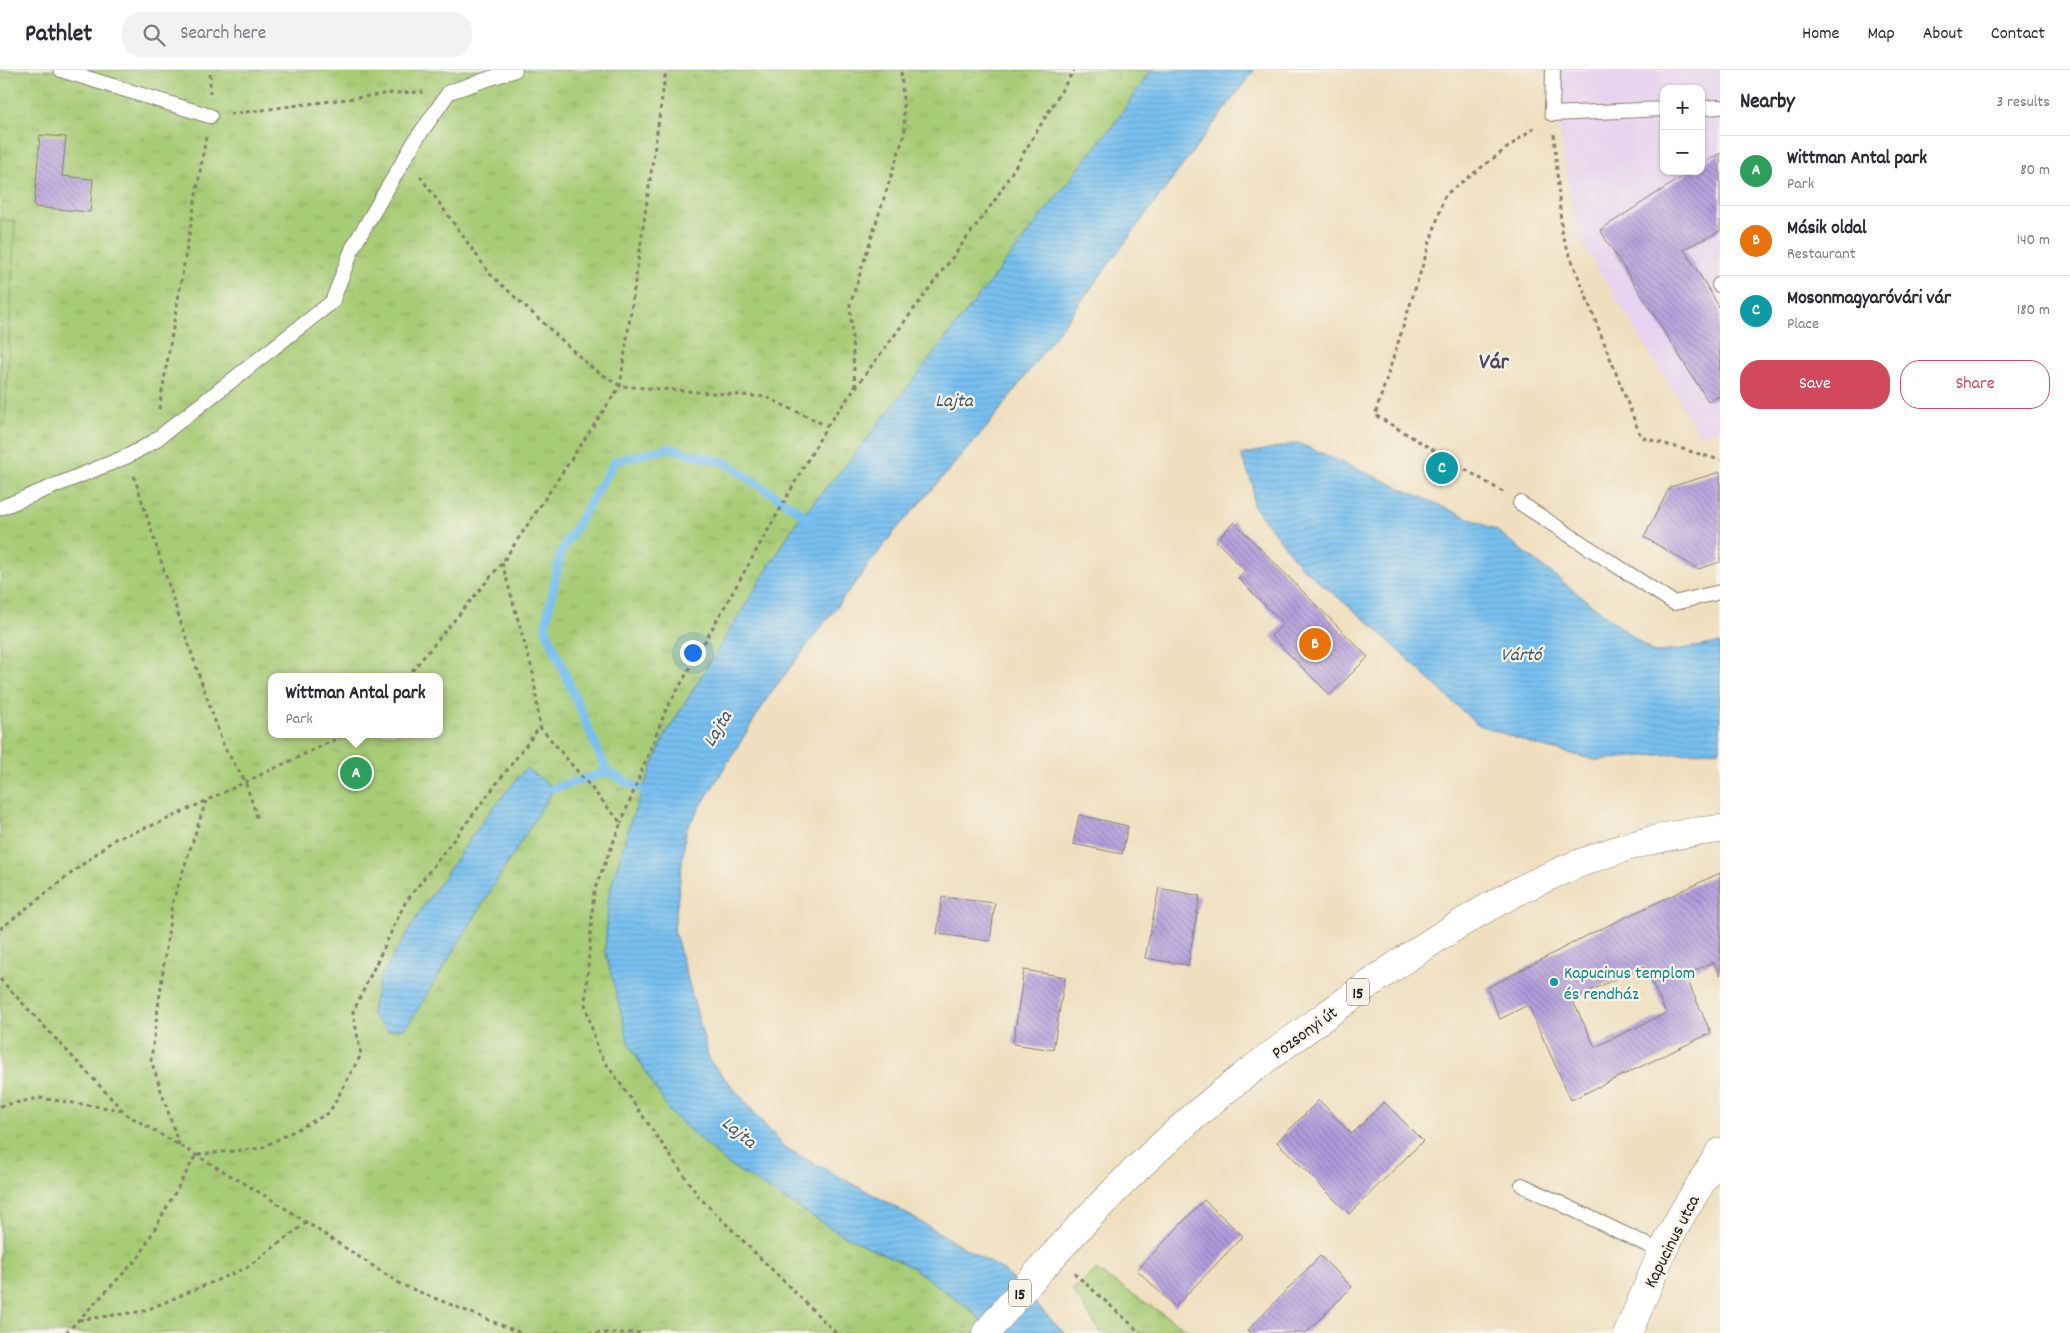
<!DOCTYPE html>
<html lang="en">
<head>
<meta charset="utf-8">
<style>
  body { margin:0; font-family:Dekko,sans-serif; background:#f2f2f3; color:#2b2b33 }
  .controls { position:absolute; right:15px; top:15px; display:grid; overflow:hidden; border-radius:10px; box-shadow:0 1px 4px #0004 }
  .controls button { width:45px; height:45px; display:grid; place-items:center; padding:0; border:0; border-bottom:1px solid #e1e1e2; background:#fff; color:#2b2b33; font:25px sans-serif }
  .you { position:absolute; left:692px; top:582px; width:18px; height:18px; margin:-12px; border:4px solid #fff; border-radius:50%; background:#1a73e8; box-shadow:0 0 0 8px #1a73e833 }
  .badge { display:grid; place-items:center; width:32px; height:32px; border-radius:50%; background:#d1495b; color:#fff; font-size:16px; font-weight:700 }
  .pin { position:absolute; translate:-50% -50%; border:2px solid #fff; box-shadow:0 1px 5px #0006 }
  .popup { position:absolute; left:268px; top:603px; width:175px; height:65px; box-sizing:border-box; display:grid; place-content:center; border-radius:10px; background:#fff; filter:drop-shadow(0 1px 4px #0005); font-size:16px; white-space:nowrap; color:#7c7c81 }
  .popup b { font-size:19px; color:#2b2b33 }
  .popup::after { content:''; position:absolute; left:50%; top:100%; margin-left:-10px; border:10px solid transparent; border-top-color:#fff }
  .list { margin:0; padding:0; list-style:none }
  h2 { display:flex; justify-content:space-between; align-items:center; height:65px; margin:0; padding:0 20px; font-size:21px }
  h2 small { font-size:16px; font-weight:400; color:#7c7c81 }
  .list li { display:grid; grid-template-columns:32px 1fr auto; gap:15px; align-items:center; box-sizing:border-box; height:70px; padding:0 20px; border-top:1px solid #e1e1e2 }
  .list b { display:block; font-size:19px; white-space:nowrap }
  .list p { margin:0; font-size:16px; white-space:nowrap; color:#7c7c81 }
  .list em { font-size:16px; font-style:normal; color:#7c7c81 }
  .actions { display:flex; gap:10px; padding:15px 20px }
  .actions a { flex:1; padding:11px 0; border:1px solid #d1495b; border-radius:20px; text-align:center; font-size:18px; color:#d1495b }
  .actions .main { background:#d1495b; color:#fff }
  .icon { flex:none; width:28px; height:28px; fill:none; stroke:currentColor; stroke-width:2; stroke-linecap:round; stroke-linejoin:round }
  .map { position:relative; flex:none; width:1720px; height:1263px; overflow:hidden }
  header { display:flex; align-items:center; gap:30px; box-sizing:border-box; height:70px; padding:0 25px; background:#fff; border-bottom:1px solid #e1e1e2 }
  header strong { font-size:24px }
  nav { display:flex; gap:28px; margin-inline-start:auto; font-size:18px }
  .search { width:350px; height:45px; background:#f2f2f3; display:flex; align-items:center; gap:12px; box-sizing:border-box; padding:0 18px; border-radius:20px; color:#7c7c81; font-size:19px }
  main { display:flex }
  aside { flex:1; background:#fff }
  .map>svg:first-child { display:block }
  .built { fill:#e7d2ef; fill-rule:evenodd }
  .grass { fill:url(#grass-tufts); stroke:#627449; fill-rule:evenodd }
  .pitch { fill:#a7cc76; stroke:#627449 }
  .water { fill:url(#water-rules); stroke:#4a6e86 }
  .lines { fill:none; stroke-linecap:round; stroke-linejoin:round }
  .stream { stroke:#77bfef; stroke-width:9 }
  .building { fill:url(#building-back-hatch); fill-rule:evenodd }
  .lane-casing { stroke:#867e6e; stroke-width:16 }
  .street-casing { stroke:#867e6e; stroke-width:29 }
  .primary-casing { stroke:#867e6e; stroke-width:29 }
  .path { stroke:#867e6e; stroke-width:3; stroke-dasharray:4 4; stroke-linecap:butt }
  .lane { stroke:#fff; stroke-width:14 }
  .street { stroke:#fff; stroke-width:28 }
  .primary { stroke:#fff; stroke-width:28 }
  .culture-dot { fill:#0f9aa8; stroke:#f7f3e8; stroke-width:2 }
  .labels { text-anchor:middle; stroke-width:4.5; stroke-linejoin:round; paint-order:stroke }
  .shield { fill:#f7f3e8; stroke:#5e5c59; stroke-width:1 }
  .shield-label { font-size:16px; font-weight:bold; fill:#1c1c1c }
  .culture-label { font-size:18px; fill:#0d838f; stroke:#f7f3e8; text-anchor:start }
  .street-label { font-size:18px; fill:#1c1c1c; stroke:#f7f3e8 }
  .water-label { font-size:19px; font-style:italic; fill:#3c5566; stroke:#f7f3e8 }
  .district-label { font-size:22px; font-weight:bold; fill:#50485f; stroke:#f7f3e8 }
</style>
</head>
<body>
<header>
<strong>Pathlet</strong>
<div class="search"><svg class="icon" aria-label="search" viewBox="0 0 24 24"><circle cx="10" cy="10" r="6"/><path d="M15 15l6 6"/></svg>Search here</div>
<nav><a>Home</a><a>Map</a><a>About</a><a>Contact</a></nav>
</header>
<main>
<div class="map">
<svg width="1720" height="1263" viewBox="0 0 1720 1263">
  <defs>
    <pattern id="grass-tufts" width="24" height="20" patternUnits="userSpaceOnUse" patternTransform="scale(1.25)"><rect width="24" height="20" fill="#a7cc76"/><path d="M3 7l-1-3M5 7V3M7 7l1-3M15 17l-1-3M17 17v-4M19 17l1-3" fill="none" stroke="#8faf66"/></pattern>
    <pattern id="water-rules" width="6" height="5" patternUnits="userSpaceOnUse" patternTransform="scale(1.25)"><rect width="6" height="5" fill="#77bfef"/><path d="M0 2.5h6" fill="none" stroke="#66a4cc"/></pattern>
    <pattern id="building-back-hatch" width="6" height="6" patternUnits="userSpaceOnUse" patternTransform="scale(1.25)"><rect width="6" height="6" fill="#b19adc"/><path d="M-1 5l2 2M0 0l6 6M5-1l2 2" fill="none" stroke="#8f7db2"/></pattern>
  </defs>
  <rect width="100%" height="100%" fill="#f7f3e8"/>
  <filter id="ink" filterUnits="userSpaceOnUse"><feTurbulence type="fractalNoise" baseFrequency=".02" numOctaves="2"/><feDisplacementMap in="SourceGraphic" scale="10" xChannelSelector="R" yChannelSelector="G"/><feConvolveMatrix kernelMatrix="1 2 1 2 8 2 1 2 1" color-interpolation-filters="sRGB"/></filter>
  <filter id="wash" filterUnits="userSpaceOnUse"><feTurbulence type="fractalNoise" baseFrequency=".0096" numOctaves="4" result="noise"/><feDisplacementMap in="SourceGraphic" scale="20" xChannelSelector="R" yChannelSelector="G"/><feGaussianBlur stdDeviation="1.12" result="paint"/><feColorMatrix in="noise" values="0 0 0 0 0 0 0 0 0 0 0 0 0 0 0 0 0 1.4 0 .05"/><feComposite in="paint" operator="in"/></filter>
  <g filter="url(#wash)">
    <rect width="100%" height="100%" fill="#f0dfbf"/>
    <path class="built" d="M1550,0h170v358l-19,8 -125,-203zM1664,19h37v82h-37z"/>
    <g class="grass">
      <path d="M0,0h1208l-442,584 -108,238 5,142 87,104 255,182 -12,13h-993zM272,607h168v57h-168z"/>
      <polygon points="1096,1200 1192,1263 1101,1263 1072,1220"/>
    </g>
    <polygon class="pitch" points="0,150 15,151 5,355 0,354"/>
    <g class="water">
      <polygon points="1151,0 1254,0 987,357 894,462 770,624 686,760 674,859 710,991 784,1077 883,1130 1003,1200 1064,1263 992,1263 970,1239 913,1198 841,1164 726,1093 669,1041 629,974 605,880 609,823 632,747 664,667 797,451 851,389 1116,51"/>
      <polygon points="1298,373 1496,460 1654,583 1720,573 1720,680 1595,690 1536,675 1476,654 1374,557 1301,497 1253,435 1253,415 1241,385"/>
      <polygon points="526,698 554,718 407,957 388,961 371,944 380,908 423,837 484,749"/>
    </g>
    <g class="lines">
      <g class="stream">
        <polyline points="554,718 607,702"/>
        <polyline points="653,725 607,702 545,557 561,482 615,391 669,378 726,393 812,450"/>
      </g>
    </g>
    <g id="blocks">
      <g class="building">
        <polygon points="40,65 66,67 62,106 93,109 90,142 34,137"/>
        <polygon points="1720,83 1720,161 1684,179 1720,238 1720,326 1708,331 1600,160 1691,101 1701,101 1701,95"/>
        <polygon points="1720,402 1720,492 1698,499 1644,467 1670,417"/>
        <polygon points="1234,452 1368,587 1330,625 1271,566 1283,554 1238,508 1245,500 1216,471"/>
        <polygon points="1079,745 1128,756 1122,784 1073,774"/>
        <path d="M1720,803v102l-7,-13 -28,13 26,58 -140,67 -43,-95 -28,14 -13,-31 103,-54zM1644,896l22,47 -71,34 -23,-48z"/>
        <polygon points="1159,818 1200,826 1188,895 1145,888"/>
        <polygon points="942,827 995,833 990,871 937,864"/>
        <polygon points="1024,900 1065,907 1053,980 1013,974"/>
        <polygon points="1319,1030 1352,1064 1384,1032 1423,1071 1349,1144 1277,1072"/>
        <polygon points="1204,1130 1243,1166 1175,1237 1137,1200"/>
        <polygon points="1320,1186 1352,1217 1306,1263 1251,1263 1248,1260"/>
      </g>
    </g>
  </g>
  <g filter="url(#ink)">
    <use href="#blocks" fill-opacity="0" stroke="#867e6e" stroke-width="1"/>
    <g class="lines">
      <g class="lane-casing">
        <g id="lane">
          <polyline points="61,0 210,46"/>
          <polyline points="1553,0 1552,44 1664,39"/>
          <polyline points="1701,38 1720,37"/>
          <polyline points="1719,215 1720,214"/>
          <polyline points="1520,433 1674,533 1720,522"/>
          <polyline points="0,438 128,386 153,372 332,232 353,177 415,71 449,22 515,0"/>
          <polyline points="1522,1115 1662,1182"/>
        </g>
      </g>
      <g class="street-casing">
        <polyline id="street" points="1628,1263 1662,1182 1682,1144 1720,1082"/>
      </g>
      <g class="primary-casing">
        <path id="primary" d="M986,1263c76,-91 158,-179 251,-252 32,-25 66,-49 99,-73 113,-83 241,-167 384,-179"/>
      </g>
      <g class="path">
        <polyline points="210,24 210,0"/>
        <polyline points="230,44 393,23 423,22"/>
        <polyline points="1554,64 1562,165 1641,367 1720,390"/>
        <polyline points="420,106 490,204 591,297 620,316 766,327 827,356 666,640 621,753"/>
        <polyline points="855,317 850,235 905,62 901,0"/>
        <polyline points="159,339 206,67"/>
        <polyline points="827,356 995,130 1074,0"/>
        <polyline points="134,406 179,547 224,677 245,711 258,750"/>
        <polyline points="1503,422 1375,345 1445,125 1536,56"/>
        <polyline points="502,493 533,603 540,657 621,753 594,821 585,934 599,983 699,1127 836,1263"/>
        <polyline points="407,607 502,493 620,316 666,0"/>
        <polyline points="0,859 115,769 159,753 347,664"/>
        <polyline points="0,909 126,1044 269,1128 402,1215 521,1263"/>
        <polyline points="0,1036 39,1028 122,1040"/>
        <polyline points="179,1075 151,990 172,834 206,731"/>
        <polyline points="1074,1203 1141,1263"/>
        <polyline points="79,1250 144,1241 246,1198 306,1153"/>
        <polyline points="66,1263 139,1187 196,1085 261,1078 329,1043 361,985 353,942 405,833 540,657"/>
        <polyline points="556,1263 640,1263"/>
      </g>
      <use href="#lane" class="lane"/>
      <use href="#street" class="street"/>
      <use href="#primary" class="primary"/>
    </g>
  </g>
  <circle class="culture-dot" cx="1554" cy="912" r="5"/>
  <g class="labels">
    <g class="shield">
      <rect x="1347" y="908.5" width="22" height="27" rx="4"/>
      <rect x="1009" y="1209.5" width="22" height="27" rx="4"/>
    </g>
    <g class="shield-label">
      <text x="1358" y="928">15</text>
      <text x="1020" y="1229">15</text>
    </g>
    <g class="culture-label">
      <text x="1564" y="908">Kapucinus templom<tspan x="1564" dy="21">és rendház</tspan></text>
    </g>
    <g class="street-label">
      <text transform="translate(1304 962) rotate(-36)" y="6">Pozsonyi út</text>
      <text transform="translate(1671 1171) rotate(-63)" y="6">Kapucinus utca</text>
    </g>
    <g class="water-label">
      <text x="954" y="336">Lajta</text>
      <text x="1521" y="590">Vártó</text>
      <text transform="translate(716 658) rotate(-59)" y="7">Lajta</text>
      <text transform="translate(740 1061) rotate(39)" y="7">Lajta</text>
    </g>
    <g class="district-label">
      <text x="1494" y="298">Vár</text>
    </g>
  </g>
</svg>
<div class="controls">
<button>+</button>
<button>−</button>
</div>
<div class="you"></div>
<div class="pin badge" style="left:356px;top:703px;background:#2e9e5b">A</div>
<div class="popup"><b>Wittman Antal park</b>Park</div>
<div class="pin badge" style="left:1315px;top:574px;background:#e8710a">B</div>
<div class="pin badge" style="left:1442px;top:398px;background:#0f9aa8">C</div>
</div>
<aside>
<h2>Nearby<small>3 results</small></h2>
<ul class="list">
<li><span class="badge" style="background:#2e9e5b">A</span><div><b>Wittman Antal park</b><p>Park</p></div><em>80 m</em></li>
<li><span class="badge" style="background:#e8710a">B</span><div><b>Másik oldal</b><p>Restaurant</p></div><em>140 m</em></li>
<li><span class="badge" style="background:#0f9aa8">C</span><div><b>Mosonmagyaróvári vár</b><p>Place</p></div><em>180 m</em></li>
</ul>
<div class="actions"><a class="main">Save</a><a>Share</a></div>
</aside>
</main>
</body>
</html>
